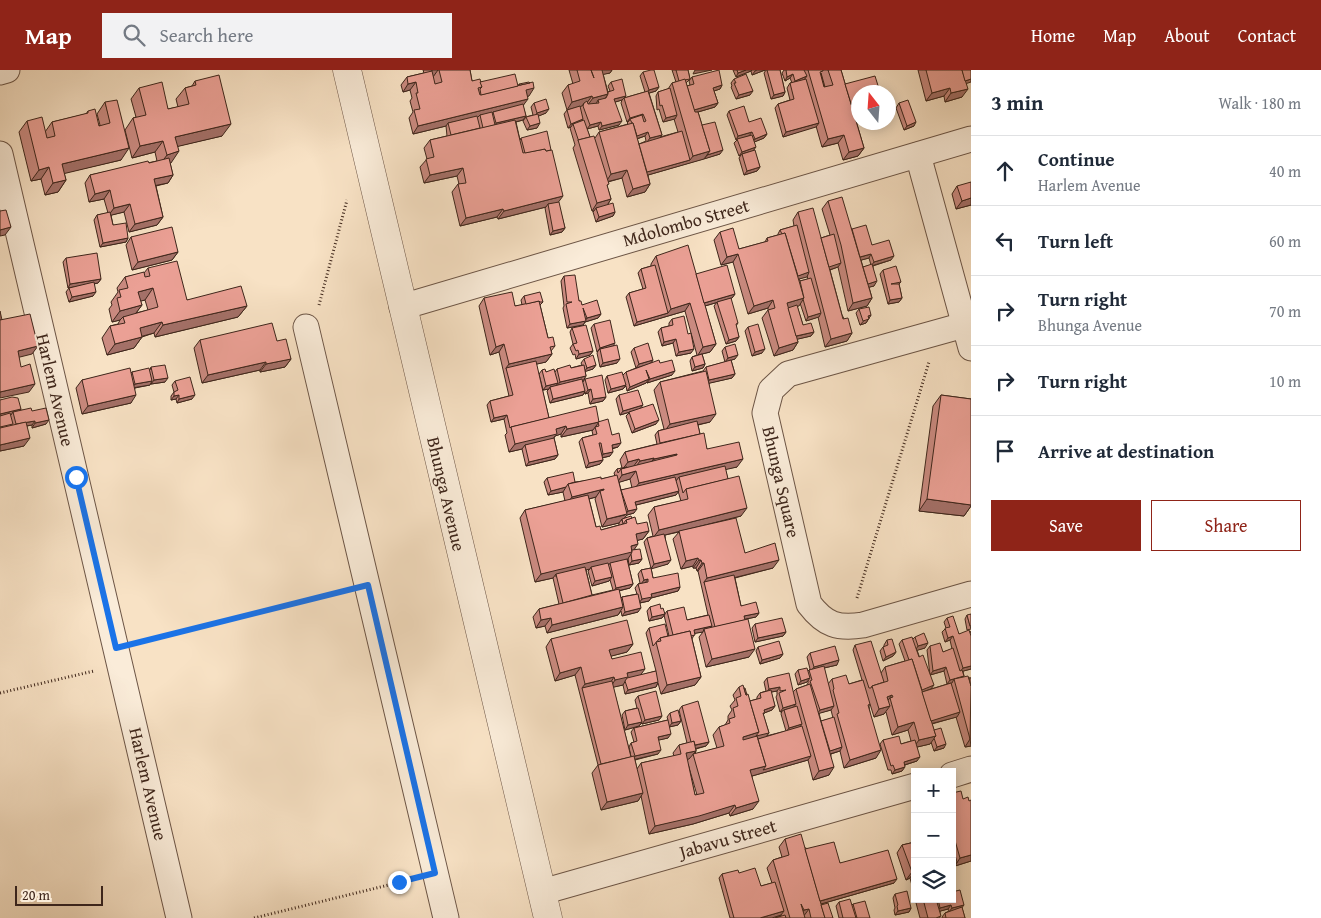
<!DOCTYPE html>
<html lang="en">
<head>
<meta charset="utf-8">
<style>
  body { margin:0; font-family:"Gentium Book Plus",serif; background:#f2f2f3; color:#1f2937 }
  .controls { position:absolute; right:15px; bottom:15px; display:grid; overflow:hidden; border-radius:0px; box-shadow:0 2px 12px #0003 }
  .controls button { width:45px; height:45px; display:grid; place-items:center; padding:0; border:0; border-bottom:1px solid #e0e1e3; background:#fff; color:#1f2937; font:25px sans-serif }
  .compass { position:absolute; left:851px; top:15px; width:45px; height:45px; border-radius:50%; background:#fff; box-shadow:0 2px 12px #0003; rotate:343deg }
  .scale { position:absolute; left:15px; bottom:12px; width:88px; box-sizing:border-box; padding-left:5px; border:2px solid #3e261b; border-top:0; font-size:14px; line-height:18px; white-space:nowrap; color:#3e261b; -webkit-text-stroke:4px #faecd9; paint-order:stroke }
  .stop { position:absolute; width:15px; height:15px; margin:-11px; border:4px solid #1a73e8; border-radius:50%; background:#fff }
  .stop.end { background:#1a73e8; border-color:#fff; box-shadow:0 1px 5px #0008 }
  .list { margin:0; padding:0; list-style:none }
  h2 { display:flex; justify-content:space-between; align-items:center; height:65px; margin:0; padding:0 20px; font-size:21px }
  h2 small { font-size:16px; font-weight:400; color:#747a83 }
  .list li { display:grid; grid-template-columns:32px 1fr auto; gap:15px; align-items:center; box-sizing:border-box; height:70px; padding:0 20px; border-top:1px solid #e0e1e3 }
  .list b { display:block; font-size:19px; white-space:nowrap }
  .list p { margin:0; font-size:16px; white-space:nowrap; color:#747a83 }
  .list em { font-size:16px; font-style:normal; color:#747a83 }
  .actions { display:flex; gap:10px; padding:15px 20px }
  .actions a { flex:1; padding:11px 0; border:1px solid #8f2418; border-radius:0px; text-align:center; font-size:18px; color:#8f2418 }
  .actions .main { background:#8f2418; color:#fff }
  .icon { flex:none; width:28px; height:28px; fill:none; stroke:currentColor; stroke-width:2; stroke-linecap:round; stroke-linejoin:round }
  .map { position:relative; flex:none; width:971px; height:848px; overflow:hidden }
  header { display:flex; align-items:center; gap:30px; box-sizing:border-box; height:70px; padding:0 25px; background:#8f2418; color:#fff }
  header strong { font-size:24px }
  nav { display:flex; gap:28px; margin-inline-start:auto; font-size:18px }
  .search { width:350px; height:45px; background:#f2f2f3; display:flex; align-items:center; gap:12px; box-sizing:border-box; padding:0 18px; border-radius:0px; color:#747a83; font-size:19px }
  main { display:flex }
  aside { flex:1; background:#fff }
  .map>svg:first-child { display:block }
  .lines { fill:none; stroke-linecap:round; stroke-linejoin:round }
  .minor-casing { stroke:#6c5546; stroke-width:27 }
  .tertiary-casing { stroke:#6c5546; stroke-width:29 }
  .path { stroke:#3e261b; stroke-width:3; stroke-dasharray:1 2.5; stroke-linecap:butt }
  .minor { stroke:#faecd9; stroke-width:25 }
  .tertiary { stroke:#faecd9; stroke-width:28 }
  .wall { fill:#ca8a80; stroke:#3e261b; fill-rule:evenodd }
  .shaded-wall { fill:#a47068; stroke:#3e261b }
  .building { fill:#eba095; stroke:#3e261b }
  .route { stroke:#1a73e8; stroke-width:6 }
  .labels { text-anchor:middle; stroke-width:4; stroke-linejoin:round; paint-order:stroke }
  .street-label { font-size:18px; fill:#3e261b; stroke:#faecd9 }
</style>
</head>
<body>
<header>
<strong>Map</strong>
<div class="search"><svg class="icon" aria-label="search" viewBox="0 0 24 24"><circle cx="10" cy="10" r="6"/><path d="M15 15l6 6"/></svg>Search here</div>
<nav><a>Home</a><a>Map</a><a>About</a><a>Contact</a></nav>
</header>
<main>
<div class="map">
<svg width="971" height="848" viewBox="0 0 971 848">
  <rect width="100%" height="100%" fill="#f8e2c5"/>
  <filter id="stains"><feTurbulence type="fractalNoise" baseFrequency=".004" numOctaves="4"/><feColorMatrix values="0 0 0 0 .2 0 0 0 0 .09 0 0 0 0 .02 0 0 0 .5 -.17"/></filter>
  <radialGradient id="worn" r=".72"><stop offset=".6" stop-color="#630" stop-opacity="0"/><stop offset="1" stop-color="#630" stop-opacity=".3"/></radialGradient>
  <g class="lines">
    <g class="minor-casing">
      <g id="minor">
        <polyline points="0,2 7,0"/>
        <polyline points="0,84 179,848"/>
        <polyline points="918,85 971,278"/>
        <polyline points="402,237 971,69"/>
        <path d="M964,255l-176,49 -17,16 -6,23 44,191c16,21 29,25 54,21l108,-31"/>
        <polyline points="306,257 446,848"/>
        <polyline points="952,705 971,699"/>
        <polyline points="542,822 915,716"/>
      </g>
    </g>
    <g class="tertiary-casing">
      <polyline id="tertiary" points="347,0 548,848"/>
    </g>
    <g class="path">
      <polyline points="319,235 347,130"/>
      <polyline points="857,528 929,292"/>
      <polyline points="141,571 341,522"/>
      <polyline points="0,623 94,601"/>
      <polyline points="254,848 409,810"/>
    </g>
    <use href="#minor" class="minor"/>
    <use href="#tertiary" class="tertiary"/>
  </g>
  <g class="wall">
    <polygon points="423,0 470,0 472,11 518,16 519,14 529,26 527,26 523,36 526,46 523,50 516,52 520,70 521,68 558,132 565,158 562,162 550,165 545,138 546,137 498,149 497,147 460,156 452,122 458,114 459,114 457,106 424,113 420,97 427,89 424,78 430,70 447,66 446,56 413,64 409,48 413,42 410,31 412,28 410,20 403,22 401,15 407,7 424,3"/>
    <path d="M569,0h43l-2,3 -7,1 5,18 2,-1 -2,-5 3,-4 15,14 -2,2 21,-6 -5,-16 3,-4 16,15 -3,4 -7,2 13,42 -2,2 18,-5 -4,-13 -11,3 -4,-13 -2,1 -1,-14 2,-4 10,-3 4,-6 4,-1 -4,-12h16l2,9 -4,4 1,3 3,-1 -1,-4 3,-4 30,8 -2,4 -6,2 4,12 -3,4 -17,5 4,13 18,29 -72,21 2,9 -5,8 -18,5 -5,-19 -14,4 -1,4 4,13 -3,5 7,8 -2,4 -17,6 -3,-10 1,-1h-2l-19,-63 2,-3 -5,-17 1,-1 -3,1 -4,-14 3,-4 -5,-17 6,-8 5,-1zM622,30l-1,3 6,19 2,-1 -2,2 1,1 -29,8 -4,6 -5,-1 -3,-8 11,-3 1,4 20,-5 -4,-23zM645,66l1,5 -7,3 -2,-5z"/>
    <polygon points="733,0 765,0 752,5 751,1 736,7"/>
    <polygon points="766,0 780,0 785,22 783,26 771,29 764,3"/>
    <path d="M784,0h57l23,78 -6,8 -15,4 -5,-17 -16,4 -6,-21 -33,11 -8,-29 3,-4 12,-4 -3,-12 3,-5h2l-2,-5 -5,3 -3,-8zM821,3l4,14h-1l-3,-13z"/>
    <polygon points="918,0 971,0 962,27 945,32 944,26 926,31"/>
    <polygon points="734,9 750,25 736,29 731,17 732,16 731,13"/>
    <polygon points="195,11 222,66 178,76 170,93 173,105 168,113 156,116 163,147 157,155 129,162 124,142 111,145 113,155 128,168 126,172 100,177 94,150 97,145 108,143 104,129 89,132 85,113 90,105 157,91 155,82 132,88 125,60 133,48 136,47 131,29 139,18 168,39 178,37 176,29 185,18 192,16"/>
    <polygon points="105,32 121,90 64,103 66,110 58,122 45,125 41,109 31,111 19,62 27,51 45,62 52,52 86,44 88,41 99,56 100,55 97,44"/>
    <polygon points="534,33 546,43 538,46 537,58 527,60 523,51 526,47 533,45 531,37"/>
    <polygon points="899,33 914,56 904,60 896,38"/>
    <polygon points="729,41 749,52 767,64 764,68 754,72 754,80 760,97 757,101 744,105 739,88 741,85 739,86 734,73 737,70 736,70 727,45"/>
    <polygon points="957,116 971,135 956,139 952,124"/>
    <path d="M828,131l24,28 39,31 -18,6 1,20 -5,1 3,11 -5,8 -19,5 -10,-44 -8,3 12,45 10,18 -5,8 -22,6 -7,-30 -12,4 -6,-18 -3,3 6,19 11,7 -3,4 -14,3 1,3 -5,8 -19,6 -12,-38 6,-8v-2l-20,6 -15,-52 -12,3 -7,-25 6,-8 19,17 26,-7 2,-4 11,-3v-1l2,-4 14,-4 -1,-6 5,-8 23,26 9,-3 -8,-26zM869,188l2,7 -8,2 -2,-7zM807,206l1,3 -8,2 -1,-2z"/>
    <polygon points="131,167 178,182 172,190 132,200 126,175"/>
    <polygon points="656,186 696,204 735,224 732,228 705,236 716,274 710,282 702,284 705,294 703,298 692,301 690,291 692,287 697,285 685,241 634,256 626,227 629,223 643,219 638,203 641,199 651,196 651,194"/>
    <polygon points="66,188 101,209 98,213 94,214 93,226 69,232 66,222 69,218 68,218 63,192"/>
    <path d="M148,198l39,32 60,6 -9,11 -83,20 -1,-4 -12,4 -8,11 -27,7 -5,-17 8,-12 8,-2 2,-4 -8,2 -3,-13 3,-4 -1,-3 7,-10 -1,-4 8,-11 19,-4zM145,230l3,10 -12,3 6,-8 -2,-4z"/>
    <polygon points="883,200 901,212 899,214 902,228 899,232 888,234 880,204"/>
    <polygon points="564,206 582,235 601,244 598,248 585,252 583,255 567,258 563,238 564,236 561,211"/>
    <polygon points="524,226 543,232 540,235 548,268 555,276 551,281 552,284 546,292 536,294 549,348 599,351 612,365 618,377 612,379 610,386 602,388 603,390 600,394 586,398 579,372 582,368 593,365 592,361 593,360 561,367 561,364 555,366 554,368 558,385 555,389 526,396 522,379 509,382 505,365 507,363 504,349 491,352 487,335 490,331 509,326 499,282 490,285 479,236 484,228 515,236 522,235 521,230"/>
    <polygon points="717,232 738,253 736,256 739,267 736,271 726,274 714,236"/>
    <polygon points="859,239 871,245 866,253 860,255 856,243"/>
    <polygon points="672,249 691,283 676,286 673,273 662,276 658,262 661,258 669,256 669,253"/>
    <polygon points="594,254 613,276 617,293 600,297 597,283 598,281 597,282 591,258"/>
    <polygon points="748,257 762,283 752,286 745,261"/>
    <polygon points="572,258 593,281 590,285 576,289 575,284 573,285 570,278 573,274 570,262"/>
    <polygon points="200,270 277,271 291,289 285,297 260,302 260,300 202,313 194,278"/>
    <path d="M725,277l10,12 -4,1 4,14 -3,4 -23,5 1,39 -12,3 2,9 7,15 30,18 -12,2 3,10 13,37 -31,8 35,29 28,15 -38,10 6,28 18,7 -3,4 -11,2 4,38 -43,10 -7,-30 4,-5 -8,1 -3,6 9,38 -6,8 -34,9 -3,-11 -2,4 -31,7 -2,-9 -10,2 18,70 -2,-10 2,-4 3,-1 -3,-10 3,-4 34,-8 -1,-3 3,-4 11,8 -3,4 -9,2 -1,11 -10,2v14l-23,6 2,9 4,-6 33,-7 -1,-3 6,-8 8,-2 -8,-33 3,-4 27,36 -3,4 -10,3v2l-1,3 22,-6 -4,-13 6,-8 6,-2 3,-5v-4l4,-6 -2,-4 5,-6 -2,-5 6,-8 8,8 3,6 7,-2v-2l3,-4 6,-2 -2,-9 3,-4 26,14 3,-3 11,-4 1,-2v-3l-1,2 -9,3 -3,-11 3,-4 10,1 2,-2 -3,-12 3,-4 27,12 -13,3 4,16 4,-5 17,5 13,-4 -9,-30 2,-5 26,28 4,-6 20,-6 -6,-17 3,-4 11,-1 2,-2 10,11 -8,2 14,39 20,-6 -4,1 -3,-13 -14,4 -3,-25 3,-4 13,6 9,-3 -2,-9 -5,2 -3,-10 4,-4 -2,-6 3,-4 12,16 11,-1 1,-2v38l-8,2 1,5 -1,1 6,1h2v68l-6,1 -9,-30 -24,7 2,6 10,18 -10,3 -3,-9 -1,2 -13,3v14l-12,4 -3,6 -10,3 -1,-4h-3l-8,-26 3,-4 18,4 10,-3 -3,-11 -16,5 -6,-23 -2,2 -10,3 -4,-13 -1,2 7,52 -32,10 -4,-17 -9,3 -2,21 -16,5 -5,-20 -56,16 1,33 -23,7 -1,-3 -36,11 -44,10 -8,-38 -3,5 -37,9 -9,-37 6,-8 -23,-90 -20,6 -9,-34 5,-8 82,5 -6,8 -16,4 1,3 29,16 15,-4 -10,-38 3,-5 20,8 -5,-21 3,-4 20,9 21,-5 -10,-44h-1l-1,-3h-3v-2l-12,3 -8,-30 6,-7 -14,3 3,29 -17,4 2,10 27,9 -2,4 -27,7 -2,3 -9,2 -2,9 -16,4 -1,-5 -3,4 -71,18 -2,-7 -9,2 -3,-11 6,-8 20,-5 -6,-26 -18,4 -15,-64 5,-8 40,-9 -2,-9 -15,3 -4,-13 3,-4 28,4 26,-3 14,-3 -1,-3 3,-4 5,-1 -2,-8 5,-8 32,-8 -2,-9 3,-4 6,-2 -10,-39 6,-8 43,-11 3,-4 19,-5 -3,-11zM630,409l2,9 -11,2 -2,-8zM678,421l3,10 -27,6 -6,8 5,21 -6,2 -3,4 7,26 -10,2 -3,4 2,9 -2,1 -3,4 2,6 -15,3 -1,1 -2,-7 11,-3 3,-4 -6,-25 1,-1 1,7 10,-2 3,-4 -8,-9 4,-10 5,-1 6,-8 -12,-7 -5,-6h-8l3,-3 7,-2 2,-8 40,-10zM596,427l-1,2 7,28 17,-4v2l-18,5 -5,-3 -7,-28zM590,499l-2,2 4,15 17,-5 1,-1 3,10 -21,5 -6,-25zM777,621v4l-1,2 4,15 2,-1 -1,3 5,17 -20,5 3,-3 -6,-19 1,-1 8,-3 3,-4 -4,-14zM831,640l2,8 -12,3 -2,-8zM688,694l9,31h-2z"/>
    <polygon points="634,278 653,290 651,293 660,293 672,305 647,313 647,312 646,313 627,321 626,316 623,319 608,323 605,310 607,306 623,305 626,302 636,298 631,282"/>
    <polygon points="584,289 596,295 593,299 585,301 586,306 582,311 583,312 585,309 606,327 603,331 590,334 588,323 585,324 585,322 583,325 550,333 547,321 549,319 543,320 539,304 542,300 546,302 555,302 557,299 571,298 582,295 581,293"/>
    <polygon points="151,297 165,312 151,314 150,313 150,315 135,318 131,333 82,344 76,318 82,310 131,303 132,302 150,300"/>
    <polygon points="175,311 192,329 177,333 176,329 171,330 171,326 174,322 172,315"/>
    <polygon points="619,325 643,335 640,338 656,354 632,363 626,346 630,342 620,345 616,329"/>
    <polygon points="941,325 971,329 971,436 964,446 919,441 933,336"/>
    <polygon points="0,330 21,339 20,340 32,341 46,354 32,358 32,355 27,356 24,376 0,381"/>
    <polygon points="650,537 661,539 665,544 662,548 649,551 647,541"/>
    <polygon points="967,545 971,559 967,560 965,549"/>
    <polygon points="755,554 786,562 783,566 755,572 752,558"/>
    <polygon points="887,570 896,582 893,586 883,591 880,581 883,577 884,576 884,575"/>
    <polygon points="758,577 783,584 780,588 760,594 756,581"/>
    <polygon points="638,626 662,646 659,650 642,654 642,653 639,656 625,660 622,645 625,641 637,638 635,630"/>
    <polygon points="952,723 971,791 952,797"/>
    <polygon points="785,769 840,793 894,813 821,834 821,835 833,848 775,848 781,846 781,845 772,848 730,848 719,808 722,804 739,803 761,816 772,813 767,798 773,790 782,787 779,777"/>
    <polygon points="915,772 915,827 910,808 906,810 897,783 902,775"/>
    <polygon points="895,824 911,838 909,842 895,845 894,840 895,838 893,828"/>
    <polygon points="915,829 952,829 962,838 965,848 942,848 942,847 945,843 949,841 948,839 940,841 940,848 920,848"/>
    <polygon points="839,832 852,835 853,834 870,848 839,848 836,836"/>
  </g>
  <g class="shaded-wall">
    <polygon points="433,0 438,0 433,7 425,9 431,1"/>
    <polygon points="600,0 612,0 610,3 596,6"/>
    <polygon points="695,0 712,0 693,4"/>
    <polygon points="746,0 752,0 751,1 736,7 738,3"/>
    <polygon points="757,0 765,0 752,5 755,1"/>
    <polygon points="793,4 790,8 785,11 787,7"/>
    <polygon points="807,6 804,10 792,15 795,11"/>
    <polygon points="971,9 971,12 959,16 962,12"/>
    <polygon points="416,12 410,20 403,22 408,14"/>
    <polygon points="722,15 720,19 711,22 713,18"/>
    <polygon points="659,17 656,21 646,24 649,20"/>
    <polygon points="520,18 534,18 529,26 520,28"/>
    <polygon points="950,18 944,26 926,31 932,23"/>
    <polygon points="968,19 962,27 945,32 951,23"/>
    <polygon points="753,21 750,25 736,29 739,25"/>
    <polygon points="785,22 783,26 771,29 774,25"/>
    <polygon points="608,24 603,32 598,30 596,34 587,36 593,28"/>
    <polygon points="592,26 586,34 584,33 582,36 567,40 572,32"/>
    <polygon points="626,26 622,30 612,33 614,29"/>
    <polygon points="528,29 522,37 493,42 491,45 480,45 477,48 448,53 446,56 413,64 418,56"/>
    <polygon points="718,33 715,37 691,44 694,40"/>
    <polygon points="549,39 546,43 534,48 537,43"/>
    <polygon points="858,41 858,45 847,48 850,44"/>
    <polygon points="643,44 640,48 630,49 629,51 627,52 630,48"/>
    <polygon points="677,45 675,49 663,52 666,48"/>
    <polygon points="526,46 523,50 495,57 496,53"/>
    <polygon points="583,49 580,53 573,54 571,57 568,58 571,54"/>
    <polygon points="622,51 619,55 599,60 602,56"/>
    <polygon points="601,52 598,56 587,59 590,55"/>
    <polygon points="916,52 914,56 904,60 907,56"/>
    <polygon points="540,53 537,58 527,60 530,56"/>
    <polygon points="819,53 816,57 783,67 786,62"/>
    <polygon points="231,54 222,66 167,79 175,67"/>
    <polygon points="648,62 645,66 633,70 635,66"/>
    <polygon points="752,62 749,66 736,70 738,66"/>
    <polygon points="767,64 764,68 752,73 755,69"/>
    <polygon points="662,65 659,69 647,72 650,68"/>
    <polygon points="844,65 838,73 822,77 828,69"/>
    <polygon points="163,71 155,82 132,88 140,76"/>
    <polygon points="756,77 753,81 742,84 739,86 742,82"/>
    <polygon points="129,78 121,90 54,106 62,94"/>
    <polygon points="864,78 858,86 843,90 849,82"/>
    <polygon points="723,80 720,84 704,89 707,85"/>
    <polygon points="179,81 171,93 159,96 167,85"/>
    <polygon points="710,81 704,89 641,107 643,103 690,90 693,86"/>
    <polygon points="49,97 41,109 31,111 39,100"/>
    <polygon points="760,97 757,101 744,105 747,101"/>
    <polygon points="463,98 457,106 424,113 430,105"/>
    <polygon points="627,100 622,108 606,112 611,104"/>
    <polygon points="173,105 168,113 148,117 154,109"/>
    <polygon points="66,110 58,122 45,125 53,113"/>
    <polygon points="650,114 645,122 627,127 633,119"/>
    <polygon points="110,120 104,129 89,132 95,124"/>
    <polygon points="563,126 557,134 548,134 546,137 498,149 504,141"/>
    <polygon points="971,128 971,135 956,139 962,131"/>
    <polygon points="611,129 606,137 596,138 594,141 592,141 597,133"/>
    <polygon points="130,134 124,142 108,146 114,138"/>
    <polygon points="503,139 497,147 460,156 466,148"/>
    <polygon points="615,142 613,146 596,152 599,147"/>
    <polygon points="163,147 157,155 129,162 135,154"/>
    <polygon points="11,157 5,165 0,166 0,160"/>
    <polygon points="565,158 562,162 550,165 553,161"/>
    <polygon points="128,168 126,172 100,177 103,173"/>
    <polygon points="178,182 172,190 132,200 138,192"/>
    <polygon points="738,184 733,192 721,195 727,187"/>
    <polygon points="871,184 869,188 854,192 857,188"/>
    <polygon points="894,186 891,190 871,196 874,192"/>
    <polygon points="841,193 838,197 823,202 826,197"/>
    <polygon points="809,202 807,207 791,211 794,207"/>
    <polygon points="101,209 98,213 68,218 70,214"/>
    <polygon points="877,211 874,216 862,219 865,215"/>
    <polygon points="153,218 145,230 130,234 138,222"/>
    <polygon points="96,222 93,226 69,232 72,227"/>
    <polygon points="735,224 732,228 698,238 701,234"/>
    <polygon points="804,228 799,236 781,241 787,233"/>
    <polygon points="872,228 867,236 848,241 853,233"/>
    <polygon points="902,228 899,232 888,234 890,230"/>
    <polygon points="773,230 768,238 748,244 754,236"/>
    <polygon points="690,233 685,241 634,256 637,252 668,243 671,239"/>
    <polygon points="142,235 133,247 123,247 120,250 112,252 120,241"/>
    <polygon points="247,236 238,247 155,267 163,255"/>
    <polygon points="821,243 819,247 806,251 808,247"/>
    <polygon points="601,244 598,248 585,252 583,255 567,258 570,254 585,251 587,248"/>
    <polygon points="871,245 866,253 860,255 868,246"/>
    <polygon points="162,252 154,263 132,269 140,258"/>
    <polygon points="814,262 811,266 790,271 793,267"/>
    <polygon points="852,263 847,271 825,277 831,269"/>
    <polygon points="142,267 134,278 107,285 115,274"/>
    <polygon points="739,267 736,271 726,274 729,270"/>
    <polygon points="676,269 673,273 662,276 664,272"/>
    <polygon points="798,272 793,280 774,286 779,278"/>
    <polygon points="615,273 612,278 600,279 597,282 600,278"/>
    <polygon points="504,274 499,282 490,285 496,277"/>
    <polygon points="716,274 710,282 698,285 703,277"/>
    <polygon points="38,276 32,284 12,289 18,281"/>
    <polygon points="694,279 691,283 676,286 679,282"/>
    <polygon points="765,279 762,283 752,286 755,282"/>
    <polygon points="593,281 590,285 576,289 579,284"/>
    <polygon points="552,284 546,292 507,301 506,298 509,294"/>
    <polygon points="738,285 735,289 725,292 728,288"/>
    <polygon points="291,289 285,297 260,302 266,294"/>
    <polygon points="620,289 617,293 600,297 603,293"/>
    <polygon points="653,290 650,294 636,298 639,294"/>
    <polygon points="266,292 260,300 202,313 208,305"/>
    <polygon points="705,294 703,298 692,301 695,297"/>
    <polygon points="596,295 593,299 584,302 587,298"/>
    <polygon points="675,301 672,305 647,313 650,309"/>
    <polygon points="735,304 732,308 706,314 709,310"/>
    <polygon points="586,306 583,311 557,316 560,312"/>
    <polygon points="168,308 165,312 151,314 154,310"/>
    <polygon points="649,309 646,313 627,321 630,317"/>
    <polygon points="152,311 150,315 132,318 135,314"/>
    <polygon points="558,313 555,317 550,317 549,319 543,320 546,316"/>
    <polygon points="35,314 29,322 0,328 0,322"/>
    <polygon points="626,315 623,319 608,323 611,319"/>
    <polygon points="591,319 588,323 585,324 588,320"/>
    <polygon points="585,321 583,325 550,333 553,329"/>
    <polygon points="136,325 131,333 82,344 88,336"/>
    <polygon points="179,325 176,329 171,330 174,326"/>
    <polygon points="195,325 192,329 177,333 179,329"/>
    <polygon points="606,327 603,331 590,334 593,329"/>
    <polygon points="643,335 640,339 620,345 623,341"/>
    <polygon points="21,339 18,343 13,342 11,345 0,348 0,344"/>
    <polygon points="716,344 710,352 664,362 670,354"/>
    <polygon points="507,345 504,349 491,352 494,348"/>
    <polygon points="49,350 46,354 32,358 35,353"/>
    <polygon points="659,350 656,354 632,363 635,359"/>
    <polygon points="35,351 32,355 13,358 16,354"/>
    <polygon points="599,352 593,360 561,367 567,359"/>
    <polygon points="566,356 561,364 555,366 551,372 525,375 522,379 509,382 515,374 556,359"/>
    <polygon points="30,368 24,376 0,381 0,375"/>
    <polygon points="621,373 618,377 609,379 612,375"/>
    <polygon points="613,382 610,386 601,388 603,384"/>
    <polygon points="677,384 672,392 649,397 654,389"/>
    <polygon points="558,385 555,389 526,396 529,392"/>
    <polygon points="654,388 649,396 634,399 640,391"/>
    <polygon points="639,389 633,397 622,400 628,392"/>
    <polygon points="743,389 737,397 680,410 679,407 676,411 633,421 639,413"/>
    <polygon points="603,390 600,394 586,398 589,393"/>
    <polygon points="636,401 630,409 617,413 622,405"/>
    <polygon points="566,417 563,422 548,425 551,421"/>
    <polygon points="604,419 601,422 600,421 596,427 566,435 572,427"/>
    <polygon points="679,421 676,425 632,436 635,432"/>
    <polygon points="927,429 971,435 971,436 964,446 919,441"/>
    <polygon points="747,438 741,446 653,468 659,460"/>
    <polygon points="637,439 634,443 627,445 622,451 622,449 619,453 602,457 607,449 625,445 628,441"/>
    <polygon points="649,461 643,469 631,472 636,464"/>
    <polygon points="638,474 627,490 592,498 591,497 590,499 556,507 556,504 553,508 535,512 541,504"/>
    <polygon points="698,488 693,496 681,499 686,491"/>
    <polygon points="642,489 639,493 629,495 632,491"/>
    <polygon points="671,490 668,494 651,499 654,494"/>
    <polygon points="699,490 701,490 696,498 693,498"/>
    <polygon points="779,490 773,498 705,515 704,512 707,508"/>
    <polygon points="702,493 704,493 698,501 697,501"/>
    <polygon points="612,507 609,511 592,516 595,511"/>
    <polygon points="648,509 645,513 641,514 644,510"/>
    <polygon points="633,514 630,518 613,522 616,518"/>
    <polygon points="680,517 678,521 651,528 649,531 639,533 642,529 651,524"/>
    <polygon points="623,537 618,545 547,563 552,555"/>
    <polygon points="641,538 638,542 622,546 625,542"/>
    <polygon points="759,543 756,547 741,550 744,546"/>
    <polygon points="665,544 662,548 649,551 652,547"/>
    <polygon points="551,548 545,556 536,558 541,550"/>
    <polygon points="712,556 709,560 704,559 703,562 691,564 694,560"/>
    <polygon points="786,562 783,566 755,572 758,568"/>
    <polygon points="953,566 950,570 945,572 948,568"/>
    <polygon points="928,573 925,578 915,581 918,576"/>
    <polygon points="633,574 627,582 604,588 609,580"/>
    <polygon points="755,579 749,587 706,597 712,589"/>
    <polygon points="896,582 893,586 883,591 886,587"/>
    <polygon points="783,584 780,588 760,594 762,590"/>
    <polygon points="839,590 837,595 811,601 814,597"/>
    <polygon points="971,596 971,599 960,602 963,598"/>
    <polygon points="581,597 575,605 555,611 560,603"/>
    <polygon points="946,597 944,601 930,605 933,601"/>
    <polygon points="645,599 639,607 626,610 623,615 610,618 615,610 627,603"/>
    <polygon points="964,606 961,610 954,609 952,613 947,614 950,610"/>
    <polygon points="614,607 609,615 582,618 585,614"/>
    <polygon points="701,607 695,615 661,624 667,615"/>
    <polygon points="810,608 807,612 798,615 801,611"/>
    <polygon points="658,612 656,617 625,624 628,620"/>
    <polygon points="934,615 931,619 920,623 919,620"/>
    <polygon points="780,617 777,621 766,623 769,619"/>
    <polygon points="892,625 886,633 887,627"/>
    <polygon points="796,634 793,638 784,640 780,642 783,638"/>
    <polygon points="775,636 772,640 764,643 762,647 764,640"/>
    <polygon points="834,636 831,640 817,644 820,640"/>
    <polygon points="890,636 884,644 874,647 879,639"/>
    <polygon points="960,642 957,647 926,655 929,651"/>
    <polygon points="662,646 659,650 642,654 645,650"/>
    <polygon points="681,651 678,655 669,657 672,653"/>
    <polygon points="642,652 639,656 625,660 628,655"/>
    <polygon points="914,652 908,660 892,665 898,657"/>
    <polygon points="802,654 799,658 786,662 789,658"/>
    <polygon points="759,662 769,663 766,667 737,675 743,667"/>
    <polygon points="671,664 668,668 655,671 658,667"/>
    <polygon points="936,666 930,674 913,678 919,670"/>
    <polygon points="970,669 971,676 965,677"/>
    <polygon points="709,672 706,676 689,680 692,676"/>
    <polygon points="946,674 944,678 934,681 937,677"/>
    <polygon points="842,677 840,681 823,686 826,682"/>
    <polygon points="661,680 658,684 632,690 635,686"/>
    <polygon points="881,680 876,688 844,698 850,690"/>
    <polygon points="696,681 689,689 680,691 686,683"/>
    <polygon points="811,686 808,690 745,708 750,700 766,696"/>
    <polygon points="920,687 917,691 901,696 904,692"/>
    <polygon points="834,697 829,705 813,710 819,701"/>
    <polygon points="905,697 902,701 892,704 895,700"/>
    <polygon points="643,723 638,731 601,740 607,732"/>
    <polygon points="759,731 753,739 730,746 736,738"/>
    <polygon points="735,735 729,743 693,754 649,764 655,756"/>
    <polygon points="971,785 971,791 955,796 960,788"/>
    <polygon points="957,792 955,796 952,797 952,794"/>
    <polygon points="915,800 910,808 906,810 912,802"/>
    <polygon points="897,809 894,813 814,836 817,832"/>
    <polygon points="951,835 948,839 937,842 940,838"/>
    <polygon points="964,835 961,839 949,842 952,838"/>
    <polygon points="911,838 909,842 895,845 898,841"/>
    <polygon points="809,839 803,847 799,848 804,840"/>
    <polygon points="784,841 781,845 772,848 760,848"/>
  </g>
  <g class="building">
    <polygon points="439,0 470,0 472,11 480,9 482,17 478,18 480,25 533,12 534,18 526,20 528,29 418,56 414,40 420,39 416,23 418,23 416,12 408,14 407,7 432,1 435,14 442,12"/>
    <polygon points="577,0 591,0 594,8 591,0 602,0 608,24 593,28 592,26 572,32 568,15 580,11"/>
    <polygon points="651,0 654,0 659,17 649,20 643,2"/>
    <polygon points="676,0 688,0 690,9 679,11"/>
    <polygon points="719,0 722,15 713,18 718,33 694,40 687,16 694,14 692,7"/>
    <polygon points="737,0 746,0 738,3"/>
    <polygon points="767,0 780,0 785,22 774,25"/>
    <polygon points="786,0 804,0 807,6 795,11 793,4 787,7"/>
    <polygon points="808,0 823,0 823,1 820,2 824,17 833,15 828,0 841,0 864,78 849,82 844,65 828,69"/>
    <polygon points="926,0 962,0 968,19 951,23 950,18 932,23"/>
    <polygon points="962,0 971,0 971,9 965,11"/>
    <polygon points="515,4 518,16 481,25 480,19 482,17 480,12"/>
    <polygon points="746,4 753,21 739,25 734,13 736,13 734,9"/>
    <polygon points="219,5 231,54 175,67 179,81 167,85 163,71 140,76 133,48 146,45 139,18 162,12 168,39 189,34 185,18 196,15 195,11"/>
    <polygon points="875,6 880,22 858,22 858,41 854,43 845,14"/>
    <polygon points="622,9 626,26 614,29 622,51 602,56 601,52 590,55 583,36 584,33 587,31 588,34 599,33 598,30 606,28 608,24 608,22 614,20 611,12"/>
    <polygon points="685,9 695,42 698,42 710,81 693,86 672,13"/>
    <polygon points="806,9 819,53 786,62 778,34 794,29 790,13"/>
    <polygon points="529,12 530,13 520,15 519,14"/>
    <polygon points="670,18 677,45 666,48 662,35 660,36 658,22"/>
    <polygon points="648,21 662,65 650,68 648,62 637,66 633,53 632,53 630,49 642,45 644,52 646,51 643,44 630,48 624,28"/>
    <polygon points="546,29 549,39 537,43 534,33"/>
    <polygon points="117,30 129,78 62,94 66,110 53,113 49,97 39,100 27,51 42,47 47,68 55,66 52,52 88,43 88,41 95,39 99,56 110,53 105,32"/>
    <polygon points="908,30 916,52 907,56 899,33"/>
    <polygon points="523,34 526,46 496,53 493,42"/>
    <polygon points="580,36 583,49 571,54 567,40"/>
    <polygon points="744,36 749,52 761,48 767,64 755,69 752,62 738,66 729,41"/>
    <polygon points="492,42 495,55 483,58 480,45"/>
    <polygon points="538,44 540,53 530,56 526,47"/>
    <polygon points="477,46 480,58 451,65 448,53"/>
    <polygon points="515,50 523,83 545,79 546,81 552,80 563,126 504,141 503,139 466,148 458,114 466,113 463,98 430,105 426,89 434,87 430,70"/>
    <polygon points="584,50 590,67 578,70 579,72 573,54"/>
    <polygon points="715,52 723,80 707,85 710,81 702,55"/>
    <polygon points="633,53 650,114 633,119 627,100 611,104 599,62"/>
    <polygon points="547,61 551,80 546,81 545,79 525,83 521,68"/>
    <polygon points="682,61 690,90 647,102 639,74"/>
    <polygon points="752,65 756,77 742,82 737,69"/>
    <polygon points="594,66 609,114 607,115 611,129 597,133 578,70"/>
    <polygon points="755,80 760,97 747,101 742,84"/>
    <polygon points="169,88 173,105 154,109 163,147 135,154 130,134 114,138 110,120 95,124 90,105 148,91 149,93"/>
    <polygon points="971,112 971,128 962,131 957,116"/>
    <polygon points="842,127 872,228 853,233 841,175 828,131"/>
    <polygon points="559,132 565,158 553,161 548,134"/>
    <polygon points="613,133 615,142 599,147 596,138"/>
    <polygon points="813,138 843,249 848,248 852,263 831,269 798,142"/>
    <polygon points="6,140 11,157 0,160 0,141"/>
    <polygon points="110,142 113,155 126,153 128,168 103,173 97,145"/>
    <polygon points="797,155 809,202 798,206 785,163 782,164 780,160"/>
    <polygon points="866,155 872,175 889,170 894,186 874,192 871,184 860,187 852,159"/>
    <polygon points="172,157 178,182 138,192 131,167"/>
    <polygon points="733,158 739,179 768,171 767,168 785,163 804,228 787,233 798,272 779,278 768,240 775,238 773,230 754,236 738,184 727,187 720,162"/>
    <polygon points="834,164 841,193 829,197 821,168"/>
    <polygon points="688,175 716,274 703,277 690,233 671,239 656,186"/>
    <polygon points="97,183 101,209 70,214 66,188"/>
    <polygon points="177,191 187,230 241,216 247,236 163,255 162,252 140,258 142,267 115,274 110,256 125,253 123,247 158,237 153,218 138,222 142,235 120,241 117,228 121,227 119,220 128,218 125,207 144,202 145,207 150,206 148,198"/>
    <polygon points="872,194 877,211 868,214 863,197"/>
    <polygon points="655,195 668,243 637,252 629,223 646,218 641,199"/>
    <polygon points="727,195 735,224 704,233 696,204"/>
    <polygon points="896,196 901,212 891,214 899,214 902,228 890,230 883,200"/>
    <polygon points="575,205 579,231 581,231 582,235 597,230 601,244 587,248 583,238 586,251 570,254 566,234 572,232 567,232 564,206"/>
    <polygon points="811,208 821,243 808,247 803,229 804,228 800,211"/>
    <polygon points="94,212 96,222 72,227 69,218"/>
    <polygon points="512,222 515,236 539,231 548,268 553,267 555,276 550,277 552,284 509,294 504,274 496,277 484,228"/>
    <polygon points="540,222 543,232 540,232 539,231 526,234 524,226"/>
    <polygon points="731,228 738,253 736,254 739,267 729,270 717,232"/>
    <polygon points="797,235 803,255 811,253 814,262 796,266 788,238"/>
    <polygon points="869,237 871,245 868,246 869,249 863,251 859,239"/>
    <polygon points="0,241 2,250 0,250"/>
    <polygon points="30,244 38,276 18,281 21,297 30,294 35,314 0,322 0,250"/>
    <polygon points="684,246 688,264 691,263 694,279 679,282 676,269 664,272 661,258 673,255 672,249"/>
    <polygon points="610,250 615,273 600,278 594,254"/>
    <polygon points="272,253 277,271 286,269 291,289 266,294 266,292 208,305 200,270"/>
    <polygon points="758,254 765,279 755,282 748,257"/>
    <polygon points="586,255 593,281 579,284 578,280 576,281 573,274 577,273 572,258"/>
    <polygon points="648,273 653,290 639,294 634,278"/>
    <polygon points="735,274 738,285 728,288 725,277"/>
    <polygon points="617,275 620,289 603,293 600,279"/>
    <polygon points="702,284 705,294 695,297 692,287"/>
    <polygon points="593,285 596,295 587,298 584,289"/>
    <polygon points="659,290 660,293 672,290 675,301 650,309 646,300 649,309 630,317 626,302"/>
    <polygon points="731,290 735,304 709,310 706,297"/>
    <polygon points="536,291 549,348 511,357 510,358 507,345 494,348 490,331 513,325 506,298"/>
    <polygon points="165,295 168,308 154,310 151,297"/>
    <polygon points="570,295 571,298 584,295 586,306 560,312 557,299"/>
    <polygon points="130,298 136,325 88,336 82,310"/>
    <polygon points="149,298 152,311 135,314 132,302"/>
    <polygon points="545,299 546,302 554,299 558,313 546,316 542,300"/>
    <polygon points="706,301 716,344 670,354 660,312"/>
    <polygon points="622,302 626,315 611,319 607,306"/>
    <polygon points="602,305 606,327 593,329 591,319 588,320 585,309"/>
    <polygon points="190,307 195,325 179,329 179,325 174,326 174,322 178,320 175,311"/>
    <polygon points="582,309 585,321 553,329 550,317"/>
    <polygon points="638,320 643,335 623,341 619,325"/>
    <polygon points="941,325 971,329 971,435 927,429"/>
    <polygon points="12,327 18,328 21,339 0,344 0,330"/>
    <polygon points="653,334 659,350 635,359 629,342"/>
    <polygon points="596,336 599,352 567,359 566,356 556,359 557,364 515,374 511,357"/>
    <polygon points="31,338 32,341 46,338 49,350 35,353 35,351 16,354 13,342"/>
    <polygon points="10,343 13,354 0,357 0,346"/>
    <polygon points="608,349 612,365 619,363 621,373 612,375 613,382 603,384 601,373 599,373 603,390 589,393 582,368 597,364 595,357 599,356 598,352"/>
    <polygon points="697,351 700,364 660,373 658,361"/>
    <polygon points="26,352 30,368 0,375 0,358"/>
    <polygon points="704,363 707,379 739,372 743,389 639,413 636,401 622,405 621,399 677,385 677,384 654,389 654,388 640,391 639,389 628,392 625,382"/>
    <polygon points="554,368 558,385 529,392 525,375"/>
    <polygon points="725,396 728,409 686,419 683,423 679,407"/>
    <polygon points="627,397 621,399 618,403 617,399"/>
    <polygon points="573,402 575,412 568,414 566,417 551,421 547,408"/>
    <polygon points="617,405 627,444 607,449 600,421 604,420 604,419 572,427 568,414 601,407 601,409"/>
    <polygon points="739,406 747,438 659,460 654,437 688,429 686,419"/>
    <polygon points="675,407 679,421 635,432 637,439 628,441 621,420"/>
    <polygon points="588,425 596,457 600,456 601,460 627,453 626,450 635,447 637,454 647,452 649,461 636,464 638,474 631,476 632,482 541,504 525,440"/>
    <polygon points="631,446 632,448 626,450 623,454 622,449"/>
    <polygon points="736,448 745,483 775,473 779,490 707,508 704,493 702,493 701,490 699,490 698,488 686,491 679,461"/>
    <polygon points="664,464 671,490 654,494 647,468"/>
    <polygon points="640,479 642,489 632,491 631,484 632,482 632,480"/>
    <polygon points="627,489 633,514 616,518 610,493"/>
    <polygon points="608,493 612,507 595,511 591,497"/>
    <polygon points="585,497 592,525 563,533 556,504"/>
    <polygon points="651,498 653,508 678,503 680,517 651,524 652,527 642,529 638,514 648,512 648,509 644,510 641,500"/>
    <polygon points="734,505 741,536 756,532 759,543 744,546 745,550 715,557 704,512"/>
    <polygon points="619,519 623,537 552,555 551,548 541,550 539,539"/>
    <polygon points="638,524 641,538 625,542 622,527"/>
    <polygon points="660,534 661,539 663,538 665,544 652,547 650,537"/>
    <polygon points="684,537 687,550 709,545 712,556 694,560 695,565 691,566 690,561 673,565 667,541"/>
    <polygon points="971,544 971,556 970,556 967,545"/>
    <polygon points="953,546 959,564 969,560 971,566 971,596 963,598 953,566 948,568 945,558 950,557 947,548"/>
    <polygon points="782,548 786,562 758,568 755,554"/>
    <polygon points="748,549 755,579 712,589 704,559"/>
    <polygon points="627,550 633,574 609,580 612,589 641,582 645,599 627,603 628,607 615,610 614,607 585,614 581,597 560,603 551,569"/>
    <polygon points="665,554 668,566 660,568 653,576 649,558"/>
    <polygon points="690,561 701,607 667,615 656,572 661,571 660,568"/>
    <polygon points="924,563 928,573 918,576 915,567"/>
    <polygon points="912,567 919,587 923,585 934,615 922,620 912,589 909,590 902,570"/>
    <polygon points="892,569 896,582 886,587 883,577 888,575 887,570"/>
    <polygon points="779,571 783,584 762,590 758,577"/>
    <polygon points="871,571 884,612 872,616 871,618 869,618 855,575"/>
    <polygon points="940,573 943,582 953,578 960,601 962,600 964,606 950,610 946,597 933,601 930,576"/>
    <polygon points="835,576 839,590 814,597 810,583"/>
    <polygon points="912,589 936,666 919,670 914,652 898,657 890,628 893,627 892,625 887,627 890,636 879,639 872,616 888,611 885,597"/>
    <polygon points="824,596 834,636 820,640 810,611 812,610 809,600"/>
    <polygon points="807,598 810,608 801,611 798,600"/>
    <polygon points="656,601 658,612 628,620 625,611 627,608"/>
    <polygon points="789,603 796,634 783,638 779,623 786,620 780,621 780,617 769,619 767,608"/>
    <polygon points="846,605 849,614 863,610 870,634 868,635 881,680 850,690 837,644 839,643 833,620 834,619 832,609"/>
    <polygon points="968,606 971,616 970,669 954,609"/>
    <polygon points="969,608 971,608 971,616"/>
    <polygon points="612,611 631,687 601,694 582,618"/>
    <polygon points="951,613 960,642 931,651 922,622"/>
    <polygon points="810,614 834,697 819,701 796,619"/>
    <polygon points="743,615 746,625 748,624 759,662 743,667 743,670 757,666 766,696 750,700 759,731 736,738 735,735 699,746 655,756 641,693 681,684 679,675 694,671 696,681 686,683 695,725 704,723 693,684 724,676 719,657 730,653 729,649 735,647 733,638 738,636 736,628 741,626 739,617"/>
    <polygon points="744,618 745,618 747,625 746,625"/>
    <polygon points="771,620 775,636 764,640 765,643 763,643 769,663 756,666 759,662 750,631 761,628 760,623"/>
    <polygon points="656,621 662,646 645,650 638,626"/>
    <polygon points="698,631 709,672 695,675 694,671 691,672 682,636"/>
    <polygon points="797,636 802,654 789,658 784,640"/>
    <polygon points="638,638 642,652 628,655 625,641"/>
    <polygon points="678,640 681,651 672,653 670,643"/>
    <polygon points="834,647 842,677 830,681 821,651"/>
    <polygon points="668,650 671,664 658,667 661,680 635,686 631,673 637,671 634,658"/>
    <polygon points="802,656 811,686 763,700 766,696 758,669"/>
    <polygon points="941,658 946,674 937,677 934,668 936,666 934,660"/>
    <polygon points="899,666 901,674 915,670 920,687 904,692 905,697 895,700 893,695 891,696 883,670"/>
    <polygon points="634,686 643,723 607,732 598,695"/>
    <polygon points="961,721 963,729 968,727 969,731 971,730 971,785 960,788 952,760 952,723"/>
    <polygon points="801,764 825,848 811,848 809,839 804,840 801,834 805,848 790,848 773,790 789,785 785,769"/>
    <polygon points="834,772 840,793 888,780 897,809 820,831 805,779"/>
    <polygon points="915,772 915,800 912,802 902,775"/>
    <polygon points="952,774 957,792 952,794"/>
    <polygon points="755,798 761,816 775,812 784,841 760,848 734,848 722,804 738,800 739,803"/>
    <polygon points="960,820 964,835 952,838 951,835 940,838 938,829 952,829 952,822"/>
    <polygon points="907,821 911,838 898,841 897,836 898,835 895,824"/>
    <polygon points="850,829 856,848 843,848 839,832"/>
    <polygon points="923,829 936,829 941,846 936,848 928,848"/>
    <polygon points="865,831 870,848 857,848 853,834"/>
    <polygon points="828,833 833,848 825,848 821,835"/>
    <polygon points="962,837 965,848 946,848 945,843"/>
    <polygon points="785,845 786,848 775,848"/>
  </g>
  <g class="lines">
    <polyline class="route" points="76,407 116,578 368,515 435,803 399,812"/>
  </g>
  <g class="labels">
    <g class="street-label">
      <text transform="translate(686 153) rotate(-16)" y="6">Mdolombo Street</text>
      <text transform="translate(55 320) rotate(77)" y="6">Harlem Avenue</text>
      <text transform="translate(781 412) rotate(77)" y="6">Bhunga Square</text>
      <text transform="translate(446 424) rotate(77)" y="6">Bhunga Avenue</text>
      <text transform="translate(148 714) rotate(77)" y="6">Harlem Avenue</text>
      <text transform="translate(728 769) rotate(-16)" y="6">Jabavu Street</text>
    </g>
  </g>
  <rect width="100%" height="100%" filter="url(#stains)"/>
  <rect width="100%" height="100%" fill="url(#worn)"/>
</svg>
<div class="controls">
<button>+</button>
<button>−</button>
<button><svg class="icon" aria-label="layers" viewBox="0 0 24 24"><path d="M12 4l9 5-9 5-9-5zM3 14l9 5 9-5"/></svg></button>
</div>
<svg class="compass" viewBox="-18 -18 36 36"><path d="M0-13l5 13h-10z" fill="#e53935"/><path d="M0 13l5-13h-10z" fill="#747a83"/></svg>
<div class="scale">20 m</div>
<div class="stop" style="left:76px;top:407px"></div>
<div class="stop end" style="left:399px;top:812px"></div>
</div>
<aside>
<h2>3 min<small>Walk · 180 m</small></h2>
<ul class="list">
<li><svg class="icon" aria-label="ahead" viewBox="0 0 24 24"><path d="M12 20V5M6 11l6-6 6 6"/></svg><div><b>Continue</b><p>Harlem Avenue</p></div><em>40 m</em></li>
<li><svg class="icon" aria-label="left" viewBox="0 0 24 24"><path d="M17 20v-9H6M10 6l-5 5 5 5"/></svg><div><b>Turn left</b></div><em>60 m</em></li>
<li><svg class="icon" aria-label="right" viewBox="0 0 24 24"><path d="M7 20v-9h11M14 6l5 5-5 5"/></svg><div><b>Turn right</b><p>Bhunga Avenue</p></div><em>70 m</em></li>
<li><svg class="icon" aria-label="right" viewBox="0 0 24 24"><path d="M7 20v-9h11M14 6l5 5-5 5"/></svg><div><b>Turn right</b></div><em>10 m</em></li>
<li><svg class="icon" aria-label="arrive" viewBox="0 0 24 24"><path d="M6 21V4h12l-3 4 3 4H6"/></svg><div><b>Arrive at destination</b></div></li>
</ul>
<div class="actions"><a class="main">Save</a><a>Share</a></div>
</aside>
</main>
</body>
</html>
